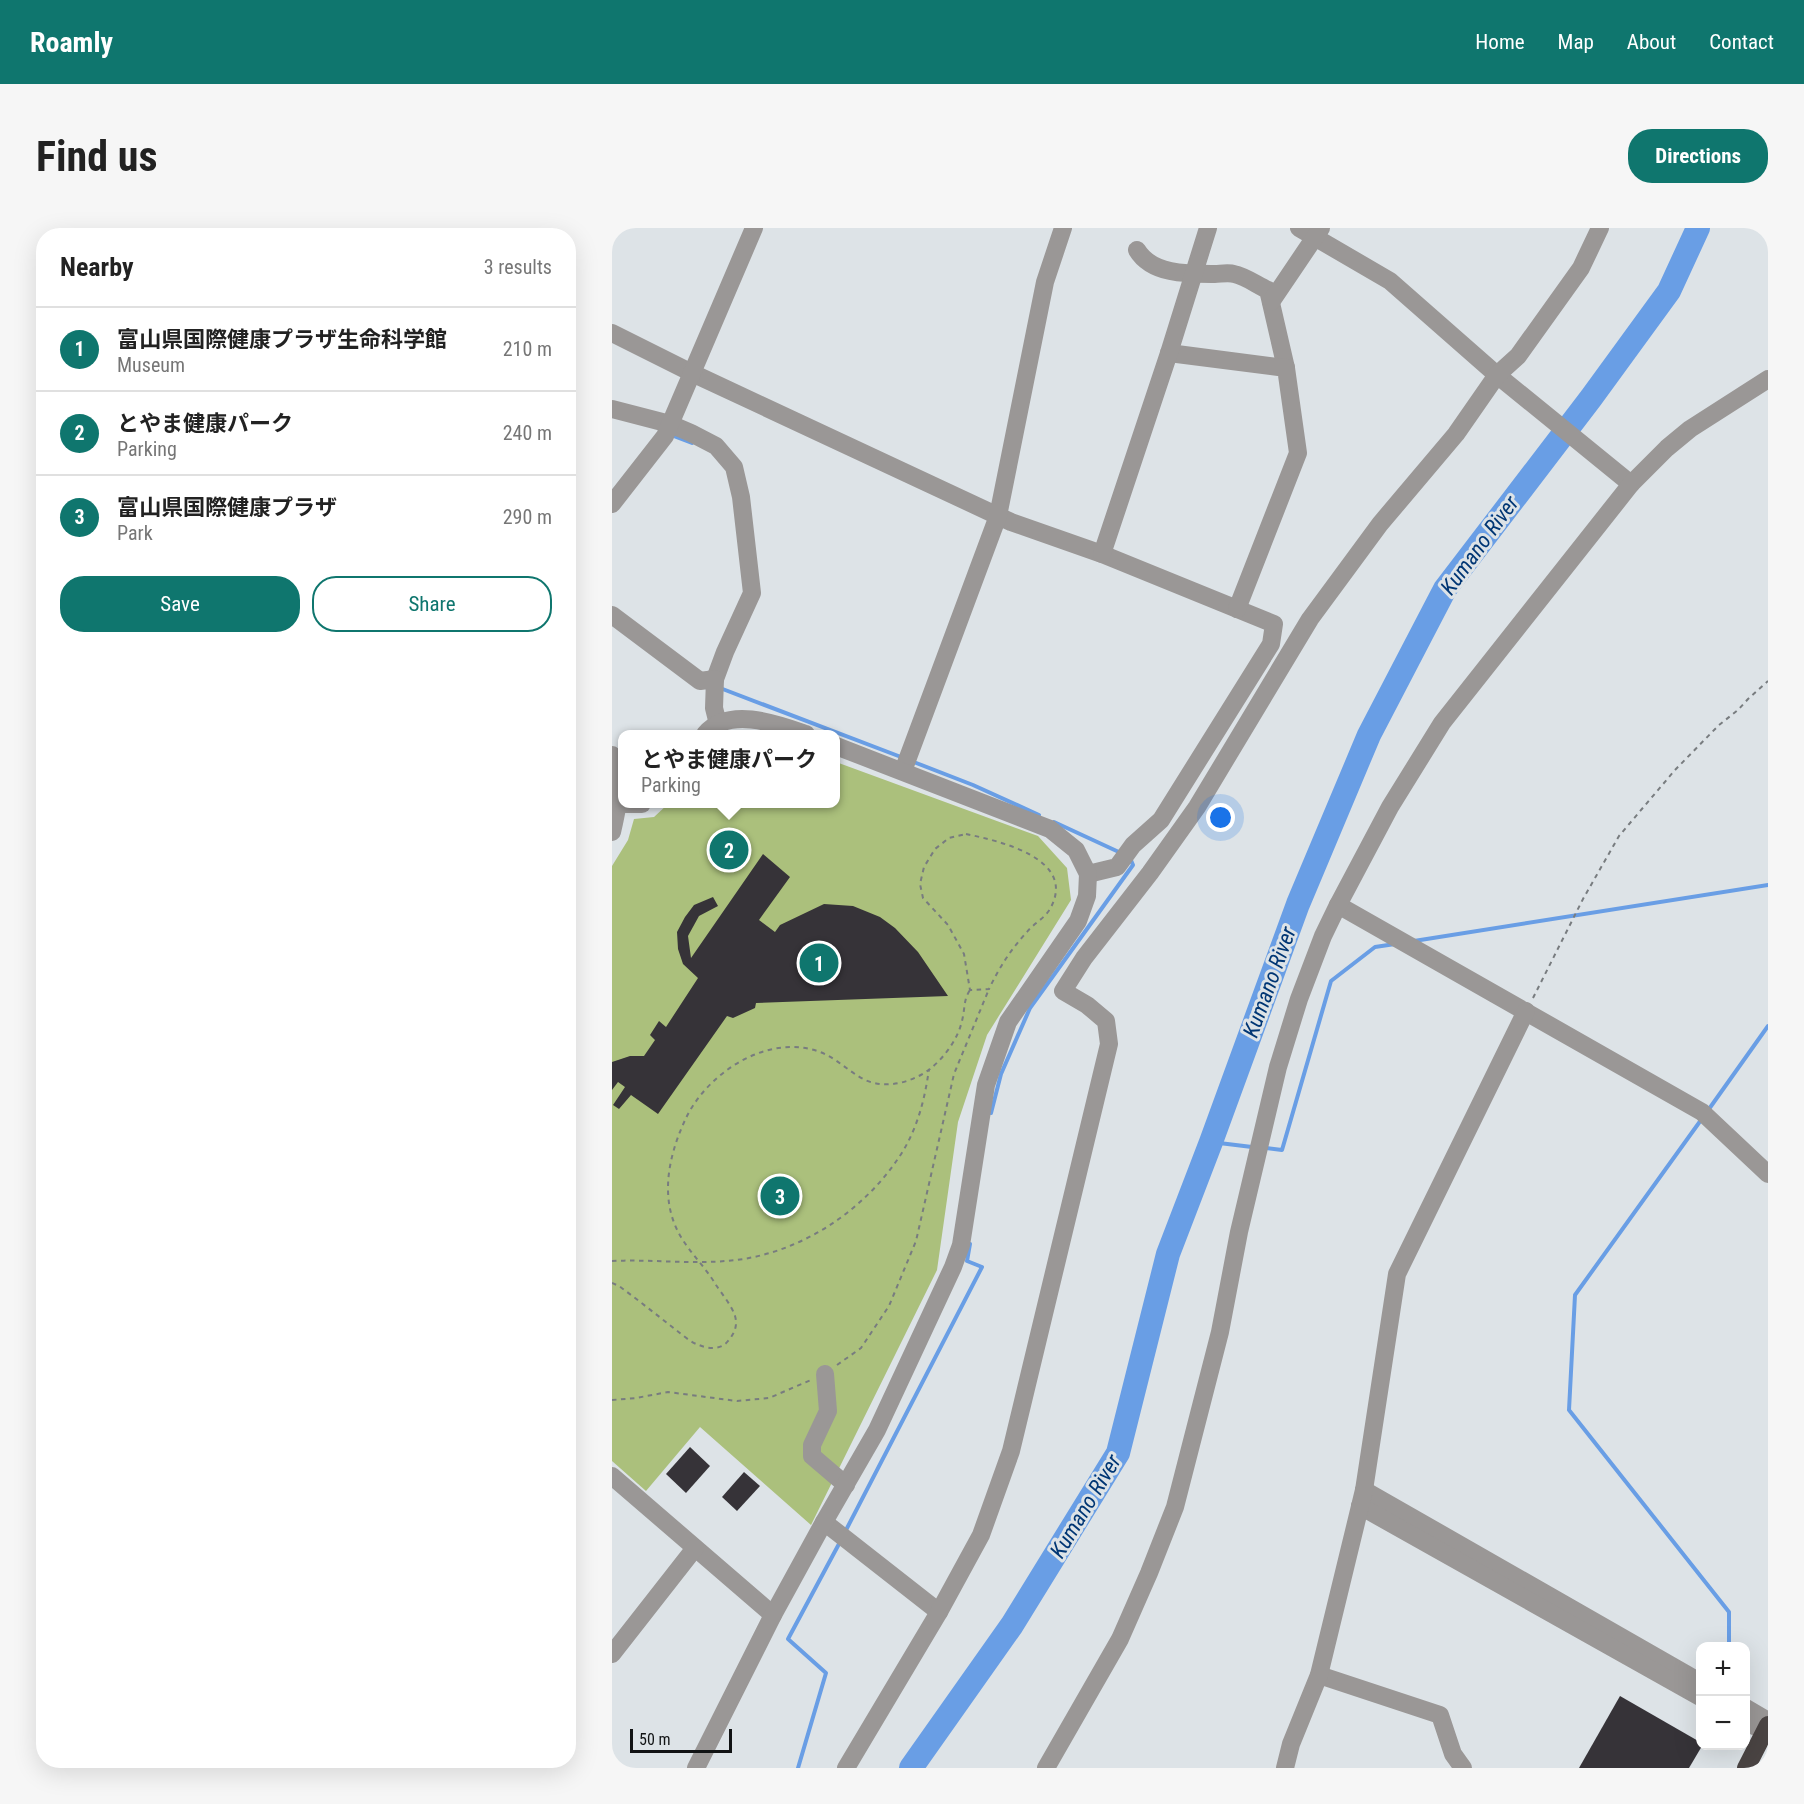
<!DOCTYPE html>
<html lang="en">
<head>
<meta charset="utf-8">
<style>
  body { margin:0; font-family:"Roboto Condensed","Noto Sans JP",sans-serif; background:#f6f6f6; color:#222 }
  .controls { position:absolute; right:18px; bottom:18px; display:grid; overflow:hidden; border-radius:12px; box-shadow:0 6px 24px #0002 }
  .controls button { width:54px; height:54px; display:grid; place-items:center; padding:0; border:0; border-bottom:2px solid #e0e0e0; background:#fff; color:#222; font:30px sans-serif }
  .scale { position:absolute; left:18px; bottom:15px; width:102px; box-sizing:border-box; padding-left:6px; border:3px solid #111314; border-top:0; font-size:16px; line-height:21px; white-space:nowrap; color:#111314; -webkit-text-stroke:4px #dde3e7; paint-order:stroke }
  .you { position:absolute; left:609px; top:590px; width:21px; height:21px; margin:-15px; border:4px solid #fff; border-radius:50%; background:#1a73e8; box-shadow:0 0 0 9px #1a73e833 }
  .badge { display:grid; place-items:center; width:39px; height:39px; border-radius:50%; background:#0f766e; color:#fff; font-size:20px; font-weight:700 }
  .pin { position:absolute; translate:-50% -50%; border:3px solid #fff; box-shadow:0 2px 6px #0006 }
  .popup { position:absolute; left:6px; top:502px; width:222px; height:78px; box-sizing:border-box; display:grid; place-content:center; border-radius:12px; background:#fff; filter:drop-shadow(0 2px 4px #0005); font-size:20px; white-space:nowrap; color:#767676 }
  .popup b { font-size:22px; color:#222 }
  .popup::after { content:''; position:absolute; left:50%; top:100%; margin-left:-12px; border:12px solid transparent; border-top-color:#fff }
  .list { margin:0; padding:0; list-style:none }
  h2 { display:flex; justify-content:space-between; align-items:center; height:78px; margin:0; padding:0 24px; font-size:26px }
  h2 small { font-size:20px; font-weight:400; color:#767676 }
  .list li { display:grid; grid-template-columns:39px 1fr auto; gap:18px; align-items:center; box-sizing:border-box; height:84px; padding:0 24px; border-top:2px solid #e0e0e0 }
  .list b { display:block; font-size:22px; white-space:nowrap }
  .list p { margin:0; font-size:20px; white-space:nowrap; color:#767676 }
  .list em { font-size:20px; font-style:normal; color:#767676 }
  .actions { display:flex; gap:12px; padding:18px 24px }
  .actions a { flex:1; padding:14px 0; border:2px solid #0f766e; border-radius:24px; text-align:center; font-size:21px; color:#0f766e }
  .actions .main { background:#0f766e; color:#fff }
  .map { position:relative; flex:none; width:1156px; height:1540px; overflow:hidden; border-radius:24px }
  header { display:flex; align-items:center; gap:36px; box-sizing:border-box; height:84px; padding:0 30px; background:#0f766e; color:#fff }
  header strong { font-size:28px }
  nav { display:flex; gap:33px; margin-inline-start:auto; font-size:21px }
  .intro { display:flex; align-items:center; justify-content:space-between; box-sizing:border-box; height:144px; padding:0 36px }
  h1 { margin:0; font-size:42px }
  .button { padding:15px 27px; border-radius:24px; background:#0f766e; color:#fff; font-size:21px; font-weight:700 }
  main { display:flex; gap:36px; padding:0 36px }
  aside { flex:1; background:#fff; border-radius:24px; box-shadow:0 6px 24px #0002 }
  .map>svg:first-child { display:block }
  .green { fill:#abc07c }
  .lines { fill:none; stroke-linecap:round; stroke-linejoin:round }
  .stream { stroke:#699ee5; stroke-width:4 }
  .river { stroke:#699ee5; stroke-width:24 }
  .building { fill:#363338 }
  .path { stroke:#787c7f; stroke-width:2; stroke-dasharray:4.5 4.5; stroke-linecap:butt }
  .minor { stroke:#9a9796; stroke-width:18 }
  .highway { stroke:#4a4443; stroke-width:18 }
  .labels { text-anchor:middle; stroke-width:6; stroke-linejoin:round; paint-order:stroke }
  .water-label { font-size:22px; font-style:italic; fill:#003674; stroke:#dde3e7 }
</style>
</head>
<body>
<header>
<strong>Roamly</strong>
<nav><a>Home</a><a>Map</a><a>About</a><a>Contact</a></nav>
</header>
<div class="intro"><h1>Find us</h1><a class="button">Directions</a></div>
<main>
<aside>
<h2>Nearby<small>3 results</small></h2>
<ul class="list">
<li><span class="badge">1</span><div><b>富山県国際健康プラザ生命科学館</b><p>Museum</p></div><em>210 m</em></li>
<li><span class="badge">2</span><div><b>とやま健康パーク</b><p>Parking</p></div><em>240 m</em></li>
<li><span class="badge">3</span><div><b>富山県国際健康プラザ</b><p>Park</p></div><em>290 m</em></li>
</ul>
<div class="actions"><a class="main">Save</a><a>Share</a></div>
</aside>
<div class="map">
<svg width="1156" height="1540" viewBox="0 0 1156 1540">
  <rect width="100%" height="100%" fill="#dde3e7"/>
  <polygon class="green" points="224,534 426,608 455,640 459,672 375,807 346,894 325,1042 199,1297 88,1199 34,1263 0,1233 0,638 16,612 22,591 42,589 56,576 224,576"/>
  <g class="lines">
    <g class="stream">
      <polyline points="59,207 80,215"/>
      <polyline points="108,460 289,529"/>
      <polyline points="299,533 361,557 427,587"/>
      <polyline points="442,594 509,625"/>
      <polyline points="802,713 1156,657"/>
      <polyline points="1097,881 1156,798"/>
      <polyline points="379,885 389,846 418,780 521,637 518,630"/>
      <polyline points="1089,892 963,1067 957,1182 1117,1384 1117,1418"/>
      <polyline points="599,914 640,919"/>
      <polyline points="654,920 670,922 719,753 763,719 783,716"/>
      <polyline points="233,1304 370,1039 355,1033 358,1016"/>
      <polyline points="186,1540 214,1445 176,1411 228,1314"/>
    </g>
    <polyline class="river" points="299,1540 400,1397 506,1225 556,1026 599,914 686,676 757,507 833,361 979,170 1057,63 1086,0"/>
  </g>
  <g class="building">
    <polygon points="151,626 178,649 147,692 163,704 168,697 212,676 241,678 268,689 283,700 306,724 336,768 144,775 143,780 121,790 115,788 46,886 19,867 7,881 1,877 13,859 6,854 0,862 0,834 18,828 32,828 43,812 38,807 47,793 54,799 86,750 71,736 66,721 65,704 73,689 82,677 101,669 106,678 87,688 76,708 79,730"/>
    <polygon points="78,1219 98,1238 74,1265 54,1246"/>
    <polygon points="132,1244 148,1258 125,1283 110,1269"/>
    <polygon points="1008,1468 1088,1514 1090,1518 1077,1540 967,1540"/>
  </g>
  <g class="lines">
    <g class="path">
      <path d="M354,606c34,7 112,25 84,75 -5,9 -17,15 -23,23 -16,17 -28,36 -38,57l-19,1 -6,-36 -16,-29 -25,-27 -3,-14 4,-17 11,-18 14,-11z"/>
      <polyline points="921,770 971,671 1007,608 1063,542 1107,497 1126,482 1136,471 1156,453"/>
      <path d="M0,1033c41,-2 82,4 124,-1 67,-8 131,-51 167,-109 15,-25 22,-53 26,-82"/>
      <path d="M0,1055l7,3c19,14 38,29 57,44 7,5 15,13 23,15 9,4 22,5 29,-4 6,-7 10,-15 7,-25 -3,-10 -13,-22 -19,-31 -10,-17 -25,-31 -35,-48 -23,-38 -12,-84 6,-121 23,-45 82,-83 133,-64 14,5 25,16 38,24 22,15 52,8 72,-7 16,-13 30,-33 33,-53 2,-10 1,-17 7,-26"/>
      <polyline points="225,1137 249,1120 277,1078 304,1013 342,846 377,761"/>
      <polyline points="0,1172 24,1170 56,1164 125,1173 157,1170 199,1152"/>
    </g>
    <g class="minor">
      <polyline points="687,0 778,53 885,147 1019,256"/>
      <path d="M525,22c15,25 52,24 78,24 5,0 13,-2 19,0 11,2 23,11 34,16l18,78"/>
      <polyline points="659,74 709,0"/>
      <polyline points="0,105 80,145 399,294 490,326 662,396 659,416 549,592 521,617 505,639 476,646"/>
      <polyline points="557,125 674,140 686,225 625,381"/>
      <polyline points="0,181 58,196 79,205 104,218 122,239 129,269 140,365 113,424 103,451"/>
      <polyline points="0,276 53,208 142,0"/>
      <polyline points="490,326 557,125 596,0"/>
      <polyline points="0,387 88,453 103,451 102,480 106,496"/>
      <path d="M93,506c24,-28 72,-10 101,0"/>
      <path d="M0,527c11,31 7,46 0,77"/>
      <polyline points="291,543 386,288 433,54 451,0"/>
      <polyline points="12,576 30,576"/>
      <polyline points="726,677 1090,884 1156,946"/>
      <polyline points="213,1146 216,1183 200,1217 200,1228 234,1257"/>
      <polyline points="0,1248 161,1387"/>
      <polyline points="752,1262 1088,1454"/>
      <polyline points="748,1278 1088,1469"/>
      <polyline points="212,1294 327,1384"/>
      <polyline points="0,1426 83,1320"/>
      <polyline points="707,1447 828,1487 841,1526 851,1540"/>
      <polyline points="1134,1480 1156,1493"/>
      <polyline points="1134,1494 1156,1505"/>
      <polyline points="84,1540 161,1387 212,1294 265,1202 341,1039 349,1017 374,857 396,794 466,693 475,668 476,646 464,622 438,601 224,518"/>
      <polyline points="234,1540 327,1384 369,1307 399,1223 497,816 494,793 475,777 451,763 472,730 538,645 585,579 698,391 768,296 844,206 885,147 906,128 969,40 988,0"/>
      <polyline points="434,1540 508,1411 537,1345 563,1279 608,1104 627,1004 666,839 687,771 711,708 726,677 778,579 830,495 1019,256 1055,220 1078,201 1156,151"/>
      <polyline points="673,1540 679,1516 707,1447 752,1262 785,1046 914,783"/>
    </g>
    <polyline class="highway" points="1134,1540 1156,1497"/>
  </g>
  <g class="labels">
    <g class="water-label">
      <text transform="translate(867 317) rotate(-54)" y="8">Kumano River</text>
      <text transform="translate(657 754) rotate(-70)" y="8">Kumano River</text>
      <text transform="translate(473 1278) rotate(-59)" y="8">Kumano River</text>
    </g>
  </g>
</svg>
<div class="controls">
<button>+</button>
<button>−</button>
</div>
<div class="scale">50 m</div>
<div class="you"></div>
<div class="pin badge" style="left:207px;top:735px">1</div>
<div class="pin badge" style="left:117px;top:622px">2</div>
<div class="popup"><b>とやま健康パーク</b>Parking</div>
<div class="pin badge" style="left:168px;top:968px">3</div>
</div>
</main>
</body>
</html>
